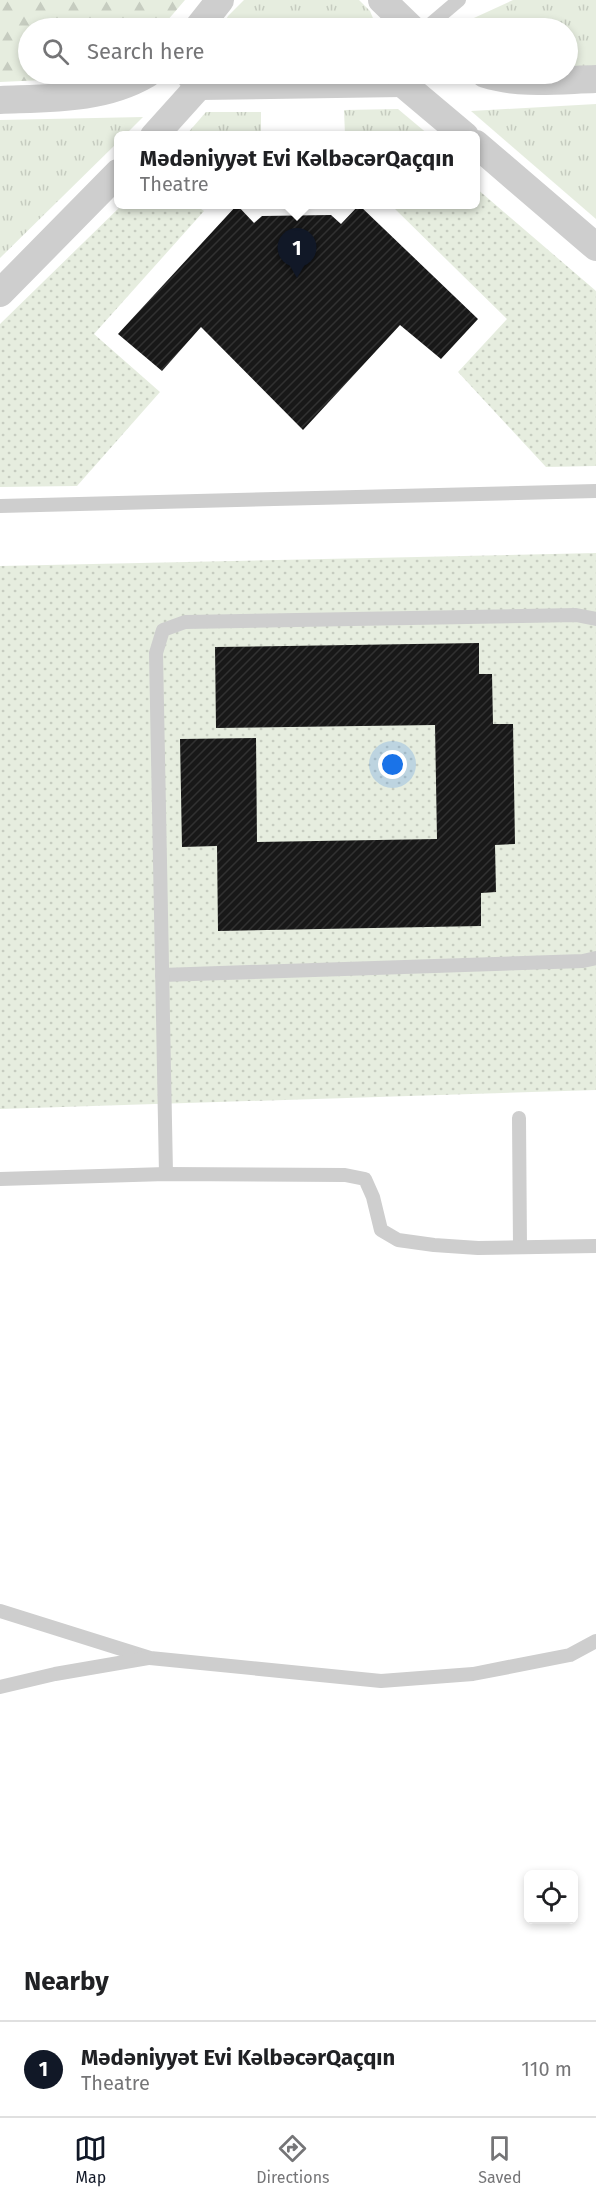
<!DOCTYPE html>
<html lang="en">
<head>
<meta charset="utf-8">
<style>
  body { margin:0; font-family:"Fira Sans",sans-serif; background:#f6f6f6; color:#202124 }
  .controls { position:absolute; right:18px; bottom:18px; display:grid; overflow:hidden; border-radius:9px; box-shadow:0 3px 9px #0003 }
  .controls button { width:54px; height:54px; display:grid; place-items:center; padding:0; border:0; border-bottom:2px solid #e0e0e0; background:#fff; color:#202124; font:30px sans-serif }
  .you { position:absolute; left:393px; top:765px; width:21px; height:21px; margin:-15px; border:4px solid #fff; border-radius:50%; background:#1a73e8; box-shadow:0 0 0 9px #1a73e833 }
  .badge { display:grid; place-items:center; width:39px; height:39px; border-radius:50%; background:#111827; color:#fff; font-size:20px; font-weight:700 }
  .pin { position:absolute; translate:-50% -50px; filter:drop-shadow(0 2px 3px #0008) }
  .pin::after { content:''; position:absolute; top:32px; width:21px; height:18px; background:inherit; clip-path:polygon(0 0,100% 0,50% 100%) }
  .popup { position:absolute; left:114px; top:131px; width:366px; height:78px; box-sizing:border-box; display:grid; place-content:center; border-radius:9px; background:#fff; filter:drop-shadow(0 2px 4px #0005); font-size:20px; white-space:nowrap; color:#757577 }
  .popup b { font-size:22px; color:#202124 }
  .popup::after { content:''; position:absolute; left:50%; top:100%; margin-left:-12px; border:12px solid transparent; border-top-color:#fff }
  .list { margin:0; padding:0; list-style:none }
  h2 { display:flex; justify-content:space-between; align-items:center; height:78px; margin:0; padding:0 24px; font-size:26px }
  h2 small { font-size:20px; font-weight:400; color:#757577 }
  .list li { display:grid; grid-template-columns:39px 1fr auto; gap:18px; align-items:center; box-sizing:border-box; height:96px; padding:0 24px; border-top:2px solid #e0e0e0 }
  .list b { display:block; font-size:22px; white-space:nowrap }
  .list p { margin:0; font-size:20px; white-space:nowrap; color:#757577 }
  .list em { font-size:20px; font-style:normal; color:#757577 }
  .icon { flex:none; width:33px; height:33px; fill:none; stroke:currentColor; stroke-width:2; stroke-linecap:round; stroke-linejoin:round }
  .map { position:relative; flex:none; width:596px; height:1942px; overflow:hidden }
  .search { position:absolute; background:#fff; box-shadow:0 3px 9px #0003; left:18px; right:18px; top:18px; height:66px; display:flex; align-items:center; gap:15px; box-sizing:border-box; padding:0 21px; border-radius:33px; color:#757577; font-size:22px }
  .sheet { height:174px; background:#fff }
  nav { display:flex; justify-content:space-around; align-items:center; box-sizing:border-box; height:84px; border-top:2px solid #e0e0e0; background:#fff; font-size:16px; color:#757577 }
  nav a { display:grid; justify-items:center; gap:3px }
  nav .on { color:#111827 }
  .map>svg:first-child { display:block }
  .grass { fill:url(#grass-tufts) }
  .forest { fill:url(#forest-firs) }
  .park { fill:url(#park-dots) }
  .building { fill:url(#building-hatch) }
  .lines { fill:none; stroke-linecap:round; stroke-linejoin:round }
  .service { stroke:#cecece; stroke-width:14 }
  .minor { stroke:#cecece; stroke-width:28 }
</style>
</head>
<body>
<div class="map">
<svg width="596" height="1942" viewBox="0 0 596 1942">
  <defs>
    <pattern id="grass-tufts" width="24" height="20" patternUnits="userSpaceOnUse" patternTransform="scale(1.5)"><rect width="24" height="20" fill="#e6eddf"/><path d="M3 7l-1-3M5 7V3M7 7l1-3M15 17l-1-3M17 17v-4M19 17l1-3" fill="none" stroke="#c6ccc0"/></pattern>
    <pattern id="forest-firs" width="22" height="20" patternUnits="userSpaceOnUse" patternTransform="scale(1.5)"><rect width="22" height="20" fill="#e6eddf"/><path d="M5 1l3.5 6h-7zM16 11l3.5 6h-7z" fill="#c6ccc0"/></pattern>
    <pattern id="park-dots" width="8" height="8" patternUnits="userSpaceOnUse" patternTransform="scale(1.5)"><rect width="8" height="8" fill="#e6eddf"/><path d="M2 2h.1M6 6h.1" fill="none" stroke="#c6ccc0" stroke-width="1.8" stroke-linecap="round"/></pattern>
    <pattern id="building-hatch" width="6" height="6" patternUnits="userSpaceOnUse" patternTransform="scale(1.5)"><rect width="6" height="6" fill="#181818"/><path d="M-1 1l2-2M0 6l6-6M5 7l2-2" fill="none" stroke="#313131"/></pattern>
  </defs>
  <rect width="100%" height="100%" fill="#fff"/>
  <g class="grass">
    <polygon points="244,0 359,0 370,11 377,28 221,28 228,16"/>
    <polygon points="513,0 596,0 596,67 568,68 568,28 452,28"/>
    <polygon points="596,104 596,219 471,111"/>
    <polygon points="398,109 429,135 345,135 344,110"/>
    <polygon points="206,112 261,112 261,135 186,135"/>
    <polygon points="143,117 125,135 118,136 118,142 0,258 0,120"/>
  </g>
  <polygon class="forest" points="0,0 185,0 161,28 28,28 28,74 99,74 87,78 0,82"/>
  <g class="park">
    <polygon points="476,188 596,291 596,466 546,467 458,372 507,319 393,207 476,204"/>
    <polygon points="123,204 195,205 204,211 94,334 160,392 77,486 0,487 0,324"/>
    <polygon points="596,553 596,1090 0,1109 0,566"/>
  </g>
  <g class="building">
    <polygon points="237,205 254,223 262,216 331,215 341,224 359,205 478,319 441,359 400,325 303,430 201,327 162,371 118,334"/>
    <polygon points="479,643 479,674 492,674 493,724 513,724 515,844 495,845 496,892 481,893 481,926 218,931 217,846 182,847 180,739 256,738 257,842 437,839 435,725 216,728 215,647"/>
  </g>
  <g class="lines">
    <g class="service">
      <polyline points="426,28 459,0"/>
      <polyline points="0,506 596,491"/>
      <polyline points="162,975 583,961 596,958"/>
      <polyline points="519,1118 520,1247"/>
      <polyline points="166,1174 156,653 163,630 185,622 576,615 596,619"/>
      <polyline points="0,1179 166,1174 345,1175 365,1179 373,1197 381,1230 398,1240 434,1245 478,1248 596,1246"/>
      <polyline points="0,1611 150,1658 381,1681 473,1674 570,1655 596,1641"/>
      <polyline points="0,1687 55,1674 148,1658"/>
    </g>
    <g class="minor">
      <polyline points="382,0 411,28"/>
      <polyline points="198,28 220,0"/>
      <polyline points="189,74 199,86 402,83 405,74"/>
      <path d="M485,74c35,11 74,6 111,5"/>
      <polyline points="402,83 465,136"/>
      <path d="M0,100c50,-2 103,0 147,-26"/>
      <polyline points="154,136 199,86"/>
      <polyline points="476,144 596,247"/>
      <polyline points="0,293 118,173"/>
    </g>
  </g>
</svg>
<div class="controls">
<button><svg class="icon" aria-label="locate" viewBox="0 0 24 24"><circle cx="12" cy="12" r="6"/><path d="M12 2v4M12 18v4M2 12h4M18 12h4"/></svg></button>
</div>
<div class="you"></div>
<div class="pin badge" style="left:297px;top:278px">1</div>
<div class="popup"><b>Mədəniyyət Evi KəlbəcərQaçqın</b>Theatre</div>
<div class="search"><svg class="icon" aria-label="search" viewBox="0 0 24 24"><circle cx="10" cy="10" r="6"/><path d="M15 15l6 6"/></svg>Search here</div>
</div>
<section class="sheet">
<h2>Nearby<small></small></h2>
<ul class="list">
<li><span class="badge">1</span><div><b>Mədəniyyət Evi KəlbəcərQaçqın</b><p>Theatre</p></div><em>110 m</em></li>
</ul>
</section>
<nav>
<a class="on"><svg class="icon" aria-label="map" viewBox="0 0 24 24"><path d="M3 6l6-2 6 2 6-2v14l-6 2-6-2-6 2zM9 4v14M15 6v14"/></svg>Map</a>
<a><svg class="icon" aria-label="directions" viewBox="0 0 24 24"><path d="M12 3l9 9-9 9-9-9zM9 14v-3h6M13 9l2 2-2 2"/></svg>Directions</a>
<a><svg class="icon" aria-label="saved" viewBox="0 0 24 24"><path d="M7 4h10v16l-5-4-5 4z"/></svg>Saved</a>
</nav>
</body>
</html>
